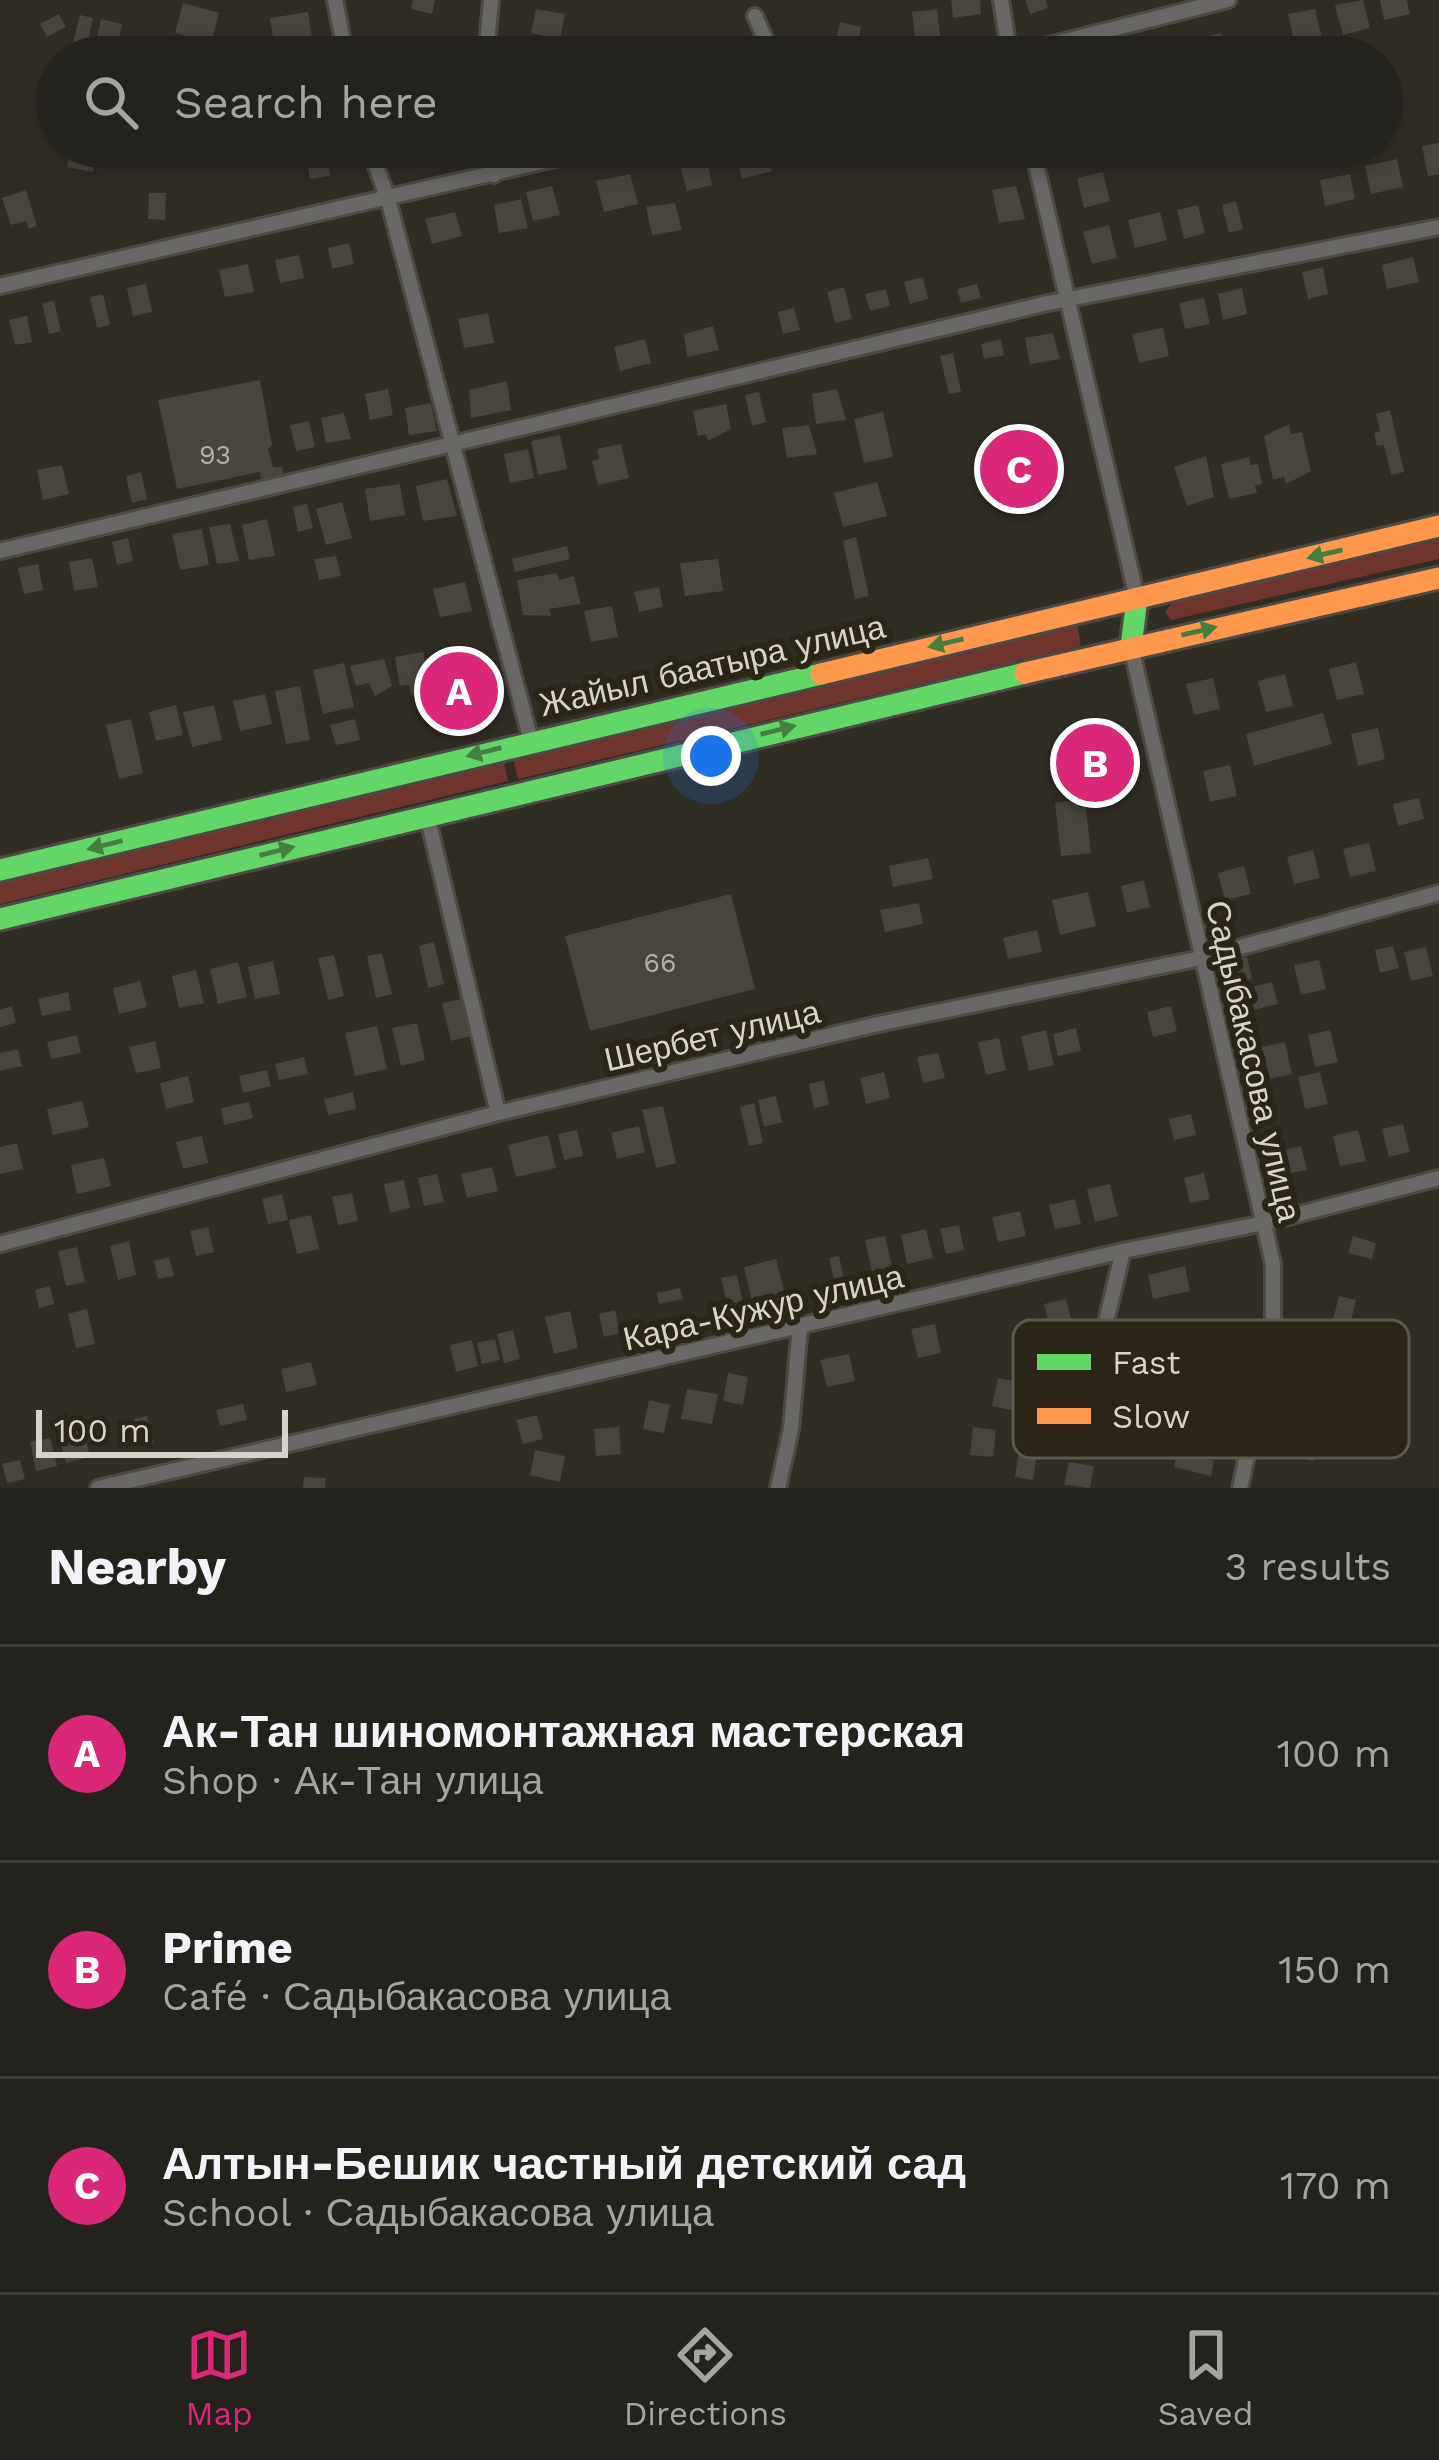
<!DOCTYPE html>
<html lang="en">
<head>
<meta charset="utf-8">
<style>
  body { margin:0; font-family:"Work Sans",sans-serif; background:#302f29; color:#f1f3f6 }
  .scale { position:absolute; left:36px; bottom:30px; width:252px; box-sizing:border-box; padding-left:12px; border:6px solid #d7d3cb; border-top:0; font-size:33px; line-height:42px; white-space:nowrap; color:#d7d3cb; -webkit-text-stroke:9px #2a2517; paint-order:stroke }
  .you { position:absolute; left:711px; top:756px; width:42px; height:42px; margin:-30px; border:9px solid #fff; border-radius:50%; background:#1a73e8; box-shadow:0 0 0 18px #1a73e833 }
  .badge { display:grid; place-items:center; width:78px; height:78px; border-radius:50%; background:#db2777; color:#fff; font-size:39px; font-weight:700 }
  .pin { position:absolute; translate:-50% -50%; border:6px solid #fff; box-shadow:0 3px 12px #0006 }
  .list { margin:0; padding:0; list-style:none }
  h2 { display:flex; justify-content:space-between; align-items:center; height:156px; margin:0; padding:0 48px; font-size:51px }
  h2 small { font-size:39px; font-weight:400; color:#a3a4a3 }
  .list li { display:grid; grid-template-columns:78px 1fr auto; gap:36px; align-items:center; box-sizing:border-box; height:216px; padding:0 48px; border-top:3px solid #413f3b }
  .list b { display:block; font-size:45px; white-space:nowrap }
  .list p { margin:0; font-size:39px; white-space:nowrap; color:#a3a4a3 }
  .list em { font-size:39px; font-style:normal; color:#a3a4a3 }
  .icon { flex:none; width:66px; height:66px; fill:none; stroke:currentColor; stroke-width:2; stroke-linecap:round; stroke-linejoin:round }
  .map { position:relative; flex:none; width:1439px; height:1488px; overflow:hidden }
  .search { position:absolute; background:#24221c; box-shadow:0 6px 18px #0003; left:36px; right:36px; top:36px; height:132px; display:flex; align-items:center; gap:30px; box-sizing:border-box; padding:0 42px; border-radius:66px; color:#a3a4a3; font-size:45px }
  .sheet { height:804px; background:#24221c }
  nav { display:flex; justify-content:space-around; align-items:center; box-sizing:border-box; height:168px; border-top:3px solid #413f3b; background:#24221c; font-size:33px; color:#a3a4a3 }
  nav a { display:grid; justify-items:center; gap:6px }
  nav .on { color:#db2777 }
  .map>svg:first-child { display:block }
  .green { fill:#70342f }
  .building { fill:#48443e }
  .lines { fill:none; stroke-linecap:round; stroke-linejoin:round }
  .street-casing { stroke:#4d4a44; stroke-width:20 }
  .fast-casing { stroke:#4d4a44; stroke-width:27 }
  .slow-casing { stroke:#4d4a44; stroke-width:27 }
  .street { stroke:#696866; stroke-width:14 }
  .fast { stroke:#63d668; stroke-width:21 }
  .slow { stroke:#ff974d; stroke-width:21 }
  .oneway { fill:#467e40 }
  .labels { text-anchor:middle; stroke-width:12; stroke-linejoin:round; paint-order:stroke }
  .number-label { font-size:27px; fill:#b3afa8 }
  .street-label { font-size:33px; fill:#d7d3cb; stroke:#2a2517 }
  .key { fill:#2a2517; stroke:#5e594d; stroke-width:3 }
  .key-label { font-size:33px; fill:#d7d3cb }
</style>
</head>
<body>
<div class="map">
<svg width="1439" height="1488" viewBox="0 0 1439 1488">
  <rect width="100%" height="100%" fill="#302d25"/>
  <g class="green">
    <polygon points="1439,538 1439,559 1171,620 1165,612 1173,602"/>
    <polygon points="1077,624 1081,646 518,779 513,758"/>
    <polygon points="504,762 508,781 0,904 0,881"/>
  </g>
  <g class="building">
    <polygon points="413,0 435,0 432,14 411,9"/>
    <polygon points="951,0 980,0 981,14 953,18"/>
    <polygon points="1025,0 1046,0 1048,8 1030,14"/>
    <polygon points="1363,0 1370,28 1343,35 1335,5"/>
    <polygon points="1380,0 1407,0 1410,14 1384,20"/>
    <polygon points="183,3 219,13 211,43 175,33"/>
    <polygon points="536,9 565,14 560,39 531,33"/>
    <polygon points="937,9 941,43 916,46 912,12"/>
    <polygon points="1315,9 1322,39 1295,45 1288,14"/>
    <polygon points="308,12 313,44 275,50 270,18"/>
    <polygon points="59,14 66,27 47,37 40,24"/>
    <polygon points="80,15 93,18 85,55 71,51"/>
    <polygon points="101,19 122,24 116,50 95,46"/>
    <polygon points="840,22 861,27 855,57 833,54"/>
    <polygon points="1221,33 1227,57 1191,57 1187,41"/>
    <polygon points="156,40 177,44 175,57 153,57"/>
    <polygon points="409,42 413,57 389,57 387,47"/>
    <polygon points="45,87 57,89 57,118 39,114"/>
    <polygon points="1439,143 1439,174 1428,176 1422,146"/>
    <polygon points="71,147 98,149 93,172 67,167"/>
    <polygon points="420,147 452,147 454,163 423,169"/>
    <polygon points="764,147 772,171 742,179 735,150"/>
    <polygon points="801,147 837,147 838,154 805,162"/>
    <polygon points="1050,147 1084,147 1087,160 1055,168"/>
    <polygon points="326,152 330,176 310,179 306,155"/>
    <polygon points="706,156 712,185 687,191 679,162"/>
    <polygon points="1397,159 1403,187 1371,194 1365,166"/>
    <polygon points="1103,172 1110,201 1084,208 1077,178"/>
    <polygon points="630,174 638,204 604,212 596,181"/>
    <polygon points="1350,174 1355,199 1325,206 1320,180"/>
    <polygon points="552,186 560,215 533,221 526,192"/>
    <polygon points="1016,186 1025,219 999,223 992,190"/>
    <polygon points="26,190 37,226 29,229 26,221 11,225 2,198"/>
    <polygon points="149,193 166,193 165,220 148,219"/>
    <polygon points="521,199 528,228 499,233 494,205"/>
    <polygon points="1236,201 1243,229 1229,233 1222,205"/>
    <polygon points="675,203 682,230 652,235 646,207"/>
    <polygon points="1198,205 1205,233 1184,239 1177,210"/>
    <polygon points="455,212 462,236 432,244 425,219"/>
    <polygon points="1160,212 1167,240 1135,248 1128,220"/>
    <polygon points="1109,225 1117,258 1092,264 1083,232"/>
    <polygon points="349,243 354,264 332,269 328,248"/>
    <polygon points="299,255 304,278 280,283 275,260"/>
    <polygon points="1413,257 1419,282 1387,289 1382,265"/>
    <polygon points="248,264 254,292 225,297 219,270"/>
    <polygon points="1323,267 1328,294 1308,299 1302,272"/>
    <polygon points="923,277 928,299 910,304 904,282"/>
    <polygon points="146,284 152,312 133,316 127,288"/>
    <polygon points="977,284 981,298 961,303 957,289"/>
    <polygon points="844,287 852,319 835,323 827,292"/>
    <polygon points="1242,288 1247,314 1223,320 1218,294"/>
    <polygon points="886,289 890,306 870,311 865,294"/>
    <polygon points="103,294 110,325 97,328 90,297"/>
    <polygon points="1204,298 1210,324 1185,329 1179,303"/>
    <polygon points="54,301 61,331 49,334 42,303"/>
    <polygon points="794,308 800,330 783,334 778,312"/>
    <polygon points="488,313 494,343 464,348 458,319"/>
    <polygon points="27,316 32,342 15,345 9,320"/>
    <polygon points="713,326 719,350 687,357 684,334"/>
    <polygon points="1163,328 1169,356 1139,363 1132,334"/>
    <polygon points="1053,333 1060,359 1030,364 1025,338"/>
    <polygon points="645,339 651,363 620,371 614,347"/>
    <polygon points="1001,339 1004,355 984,359 981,344"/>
    <polygon points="953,353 961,392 949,394 940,356"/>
    <polygon points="260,380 272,445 268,449 273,467 282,467 285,479 262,485 260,472 177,489 158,400"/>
    <polygon points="507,381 511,410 471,418 469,390"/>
    <polygon points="388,389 393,415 370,420 365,394"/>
    <polygon points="837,389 846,420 816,424 812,394"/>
    <polygon points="759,392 766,422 752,426 745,395"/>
    <polygon points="431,403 437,431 409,435 405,408"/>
    <polygon points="726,404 731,429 708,441 706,434 698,436 693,411"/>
    <polygon points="1390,410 1404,472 1391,475 1384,445 1377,446 1374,433 1380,431 1376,414"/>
    <polygon points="883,412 893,457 864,463 854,419"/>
    <polygon points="344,413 351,439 326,443 321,418"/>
    <polygon points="309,421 315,447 296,451 290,425"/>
    <polygon points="1289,424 1291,434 1302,432 1311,471 1286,484 1284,477 1273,480 1264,436"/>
    <polygon points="809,425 817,454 787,458 782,428"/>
    <polygon points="560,435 567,469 538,475 531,441"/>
    <polygon points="621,444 629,478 598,485 592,461 599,459 597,449"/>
    <polygon points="528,449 534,478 510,483 504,454"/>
    <polygon points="1206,456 1214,497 1187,506 1174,467"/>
    <polygon points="1249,457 1251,465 1258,464 1262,484 1255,486 1257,493 1229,499 1221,464"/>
    <polygon points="62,465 69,494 43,500 37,470"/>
    <polygon points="141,472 147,499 132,503 126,476"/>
    <polygon points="447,479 457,516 423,521 416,486"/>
    <polygon points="877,482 887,516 843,527 834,493"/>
    <polygon points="400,484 405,515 370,521 365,489"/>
    <polygon points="342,502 352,538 326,545 316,509"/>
    <polygon points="307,504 313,528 298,532 293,507"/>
    <polygon points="267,519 275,556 249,560 242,525"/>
    <polygon points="230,524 239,561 217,564 209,527"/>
    <polygon points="202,529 209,565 180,570 172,534"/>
    <polygon points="856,537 869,596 855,599 843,541"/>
    <polygon points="128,538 133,561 117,565 112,542"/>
    <polygon points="567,546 570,559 515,572 512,559"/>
    <polygon points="336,556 341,576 319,580 314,559"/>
    <polygon points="92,558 98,587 74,591 69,562"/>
    <polygon points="718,559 723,591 685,596 680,563"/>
    <polygon points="38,564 43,590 24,594 18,568"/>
    <polygon points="557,573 559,580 574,576 581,604 549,609 551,616 523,615 517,580"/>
    <polygon points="465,582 472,611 440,617 433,589"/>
    <polygon points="659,587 663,607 639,612 634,592"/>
    <polygon points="612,606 618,637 591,642 584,611"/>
    <polygon points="423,652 431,691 411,695 409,685 400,686 395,657"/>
    <polygon points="384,659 392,686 375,696 369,683 356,686 350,666"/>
    <polygon points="1356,662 1364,694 1337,700 1329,669"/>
    <polygon points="344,663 354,707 323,714 313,670"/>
    <polygon points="467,669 474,693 489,689 493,701 451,713 441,676"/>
    <polygon points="1285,674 1293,706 1266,712 1258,681"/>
    <polygon points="1213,678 1220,709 1194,715 1186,684"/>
    <polygon points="300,686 310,740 286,744 275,691"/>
    <polygon points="265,694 272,724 240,731 233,701"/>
    <polygon points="176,705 183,735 156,741 149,712"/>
    <polygon points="214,705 222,740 192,747 183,712"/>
    <polygon points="1323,713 1332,744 1254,766 1246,734"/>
    <polygon points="131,719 143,773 119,779 106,725"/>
    <polygon points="355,719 360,740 336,745 330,725"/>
    <polygon points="1378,728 1385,759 1358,766 1351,734"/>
    <polygon points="1112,748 1117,770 1078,777 1074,756"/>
    <polygon points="1230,765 1237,796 1210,802 1203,771"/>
    <polygon points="1419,798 1424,819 1398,826 1393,804"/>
    <polygon points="1085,799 1091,853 1061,856 1055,803"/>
    <polygon points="1369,843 1376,871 1350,877 1343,849"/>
    <polygon points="1313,850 1320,878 1294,884 1287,857"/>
    <polygon points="928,858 933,879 893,887 889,866"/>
    <polygon points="1244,866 1251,894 1225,900 1218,873"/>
    <polygon points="1144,880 1150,907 1127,913 1121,886"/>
    <polygon points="1088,892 1096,926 1060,935 1052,900"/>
    <polygon points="731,894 755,989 590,1031 565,936"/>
    <polygon points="919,903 923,924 885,932 880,910"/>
    <polygon points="1037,930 1042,952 1008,959 1003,938"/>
    <polygon points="434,942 444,984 428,988 419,946"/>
    <polygon points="1393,946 1399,968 1380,973 1375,950"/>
    <polygon points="1426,947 1433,976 1411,981 1404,952"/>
    <polygon points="382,953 392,994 376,998 367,956"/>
    <polygon points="334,955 344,996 328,1000 318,958"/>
    <polygon points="1247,957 1252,979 1228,984 1223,962"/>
    <polygon points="1319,960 1326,989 1301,995 1294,965"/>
    <polygon points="273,961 280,994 255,999 248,967"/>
    <polygon points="238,962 247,997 218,1004 210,969"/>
    <polygon points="196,970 204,1003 179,1008 172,976"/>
    <polygon points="140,981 147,1007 119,1014 113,988"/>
    <polygon points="1272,982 1278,1004 1253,1010 1248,988"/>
    <polygon points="68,992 71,1010 42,1016 38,999"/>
    <polygon points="467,998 475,1035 451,1041 442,1003"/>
    <polygon points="12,1006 16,1023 0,1027 0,1010"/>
    <polygon points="1171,1006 1177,1031 1153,1037 1147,1012"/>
    <polygon points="417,1023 425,1060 401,1066 392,1028"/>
    <polygon points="377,1026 387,1069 355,1076 345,1033"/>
    <polygon points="1076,1028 1081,1051 1058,1056 1053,1034"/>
    <polygon points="1046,1030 1054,1065 1029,1071 1021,1036"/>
    <polygon points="1330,1030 1338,1062 1315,1067 1308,1035"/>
    <polygon points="77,1035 81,1053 51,1059 47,1042"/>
    <polygon points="999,1038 1006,1070 986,1075 978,1042"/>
    <polygon points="155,1041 161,1068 136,1073 129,1047"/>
    <polygon points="1285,1042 1292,1074 1270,1079 1262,1047"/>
    <polygon points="18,1049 22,1066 0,1071 0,1053"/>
    <polygon points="938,1053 945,1078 923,1083 917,1057"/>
    <polygon points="304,1057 308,1074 279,1080 275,1064"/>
    <polygon points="267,1070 271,1086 243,1093 239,1076"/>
    <polygon points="884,1072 890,1098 866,1104 860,1078"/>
    <polygon points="1320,1072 1328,1104 1305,1109 1298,1077"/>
    <polygon points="188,1076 194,1102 166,1109 160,1083"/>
    <polygon points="824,1080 829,1105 814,1108 809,1084"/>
    <polygon points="353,1092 356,1109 328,1115 324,1099"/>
    <polygon points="776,1096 782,1122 764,1127 758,1100"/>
    <polygon points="82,1101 89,1127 53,1135 47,1109"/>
    <polygon points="249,1102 253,1118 224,1125 221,1108"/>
    <polygon points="754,1103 763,1143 749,1146 740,1107"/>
    <polygon points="663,1106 676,1163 656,1168 642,1110"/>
    <polygon points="1191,1114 1196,1135 1174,1140 1169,1119"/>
    <polygon points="1403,1124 1410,1152 1389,1157 1382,1129"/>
    <polygon points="639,1126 645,1152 617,1159 611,1133"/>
    <polygon points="577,1130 583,1156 564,1160 558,1134"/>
    <polygon points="1358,1130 1366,1161 1340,1166 1333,1136"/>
    <polygon points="548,1135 556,1168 516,1177 508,1145"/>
    <polygon points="202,1136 208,1163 183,1169 176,1142"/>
    <polygon points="17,1143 23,1169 0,1174 0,1147"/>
    <polygon points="1301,1146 1307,1170 1285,1174 1279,1151"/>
    <polygon points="104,1158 111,1186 77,1194 71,1165"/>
    <polygon points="492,1167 498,1191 467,1198 461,1174"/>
    <polygon points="1204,1173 1210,1199 1190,1203 1184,1178"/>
    <polygon points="437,1174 444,1202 424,1206 418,1178"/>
    <polygon points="404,1180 410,1208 390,1213 384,1184"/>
    <polygon points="1110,1184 1118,1216 1095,1222 1087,1189"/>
    <polygon points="352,1193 358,1221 338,1225 332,1197"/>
    <polygon points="282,1194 288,1220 268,1224 262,1199"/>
    <polygon points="1075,1199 1081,1224 1055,1229 1049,1205"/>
    <polygon points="1020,1211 1026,1236 998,1242 992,1217"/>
    <polygon points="311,1215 319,1249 297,1254 289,1220"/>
    <polygon points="959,1225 964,1250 946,1254 940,1229"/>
    <polygon points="208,1227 214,1252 196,1256 190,1231"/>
    <polygon points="926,1229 933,1258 907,1264 901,1235"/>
    <polygon points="885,1236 892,1267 872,1272 865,1240"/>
    <polygon points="1353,1236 1376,1243 1372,1259 1348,1253"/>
    <polygon points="129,1241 136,1275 118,1280 110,1246"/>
    <polygon points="77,1247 85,1282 66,1286 58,1251"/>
    <polygon points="839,1256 845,1282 835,1284 829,1258"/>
    <polygon points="169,1257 174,1276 158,1279 154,1261"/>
    <polygon points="776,1259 786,1298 753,1306 744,1267"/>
    <polygon points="1185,1266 1190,1291 1153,1299 1148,1275"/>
    <polygon points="737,1275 743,1303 728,1306 721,1278"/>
    <polygon points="50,1286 54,1304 39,1308 35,1290"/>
    <polygon points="680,1288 683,1299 659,1304 657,1293"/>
    <polygon points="1339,1296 1356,1300 1349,1328 1332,1323"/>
    <polygon points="1066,1299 1071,1319 1049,1325 1044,1304"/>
    <polygon points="87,1309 95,1344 76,1348 68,1314"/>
    <polygon points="615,1310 620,1333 604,1337 599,1314"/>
    <polygon points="570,1311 578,1348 554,1354 545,1317"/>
    <polygon points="935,1324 941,1353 918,1358 911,1329"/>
    <polygon points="513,1330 520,1359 504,1363 497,1334"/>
    <polygon points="495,1339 500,1360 482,1364 477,1343"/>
    <polygon points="472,1340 478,1366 456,1372 450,1345"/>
    <polygon points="849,1354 855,1381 827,1387 820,1360"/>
    <polygon points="311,1362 317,1385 286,1392 281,1369"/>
    <polygon points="728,1373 748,1377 743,1405 723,1401"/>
    <polygon points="998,1378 1025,1383 1019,1412 992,1406"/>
    <polygon points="687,1389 718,1394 712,1424 681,1419"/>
    <polygon points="649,1400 670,1405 664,1433 643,1429"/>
    <polygon points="243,1404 247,1420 220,1426 216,1410"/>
    <polygon points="537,1415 543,1439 523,1444 516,1420"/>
    <polygon points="147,1416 154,1444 140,1447 134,1419"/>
    <polygon points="619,1427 621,1454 596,1456 594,1429"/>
    <polygon points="973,1427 996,1430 993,1457 970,1455"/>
    <polygon points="84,1430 90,1457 66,1463 59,1435"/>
    <polygon points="50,1438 57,1466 36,1471 30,1442"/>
    <polygon points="1297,1440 1317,1445 1313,1461 1292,1455"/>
    <polygon points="535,1450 565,1456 560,1482 530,1475"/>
    <polygon points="1019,1450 1037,1453 1033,1480 1015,1477"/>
    <polygon points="1177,1453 1214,1461 1211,1476 1174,1467"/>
    <polygon points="20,1460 25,1479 7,1483 2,1464"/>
    <polygon points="1069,1462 1094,1466 1090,1488 1064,1485"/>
    <polygon points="304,1477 326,1478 325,1488 303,1488"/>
  </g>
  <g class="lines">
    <g class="street-casing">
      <g id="street">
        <polyline points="335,0 346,57"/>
        <polyline points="1001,0 1010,57"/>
        <polyline points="755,16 773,57"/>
        <polyline points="486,57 491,0"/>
        <polyline points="1001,57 1228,0"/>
        <polyline points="369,147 388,199 531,741"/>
        <polyline points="489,147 494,175"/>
        <polyline points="1032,147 1137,598"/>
        <polyline points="0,286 607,147"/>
        <polyline points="0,551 1048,303 1439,227"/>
        <polyline points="1131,647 1273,1264 1273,1335 1240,1488"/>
        <polyline points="427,815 498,1113"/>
        <polyline points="0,1244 498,1113 878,1024 1201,958 1439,893"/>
        <polyline points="1078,1438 1123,1251"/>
        <polyline points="98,1488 1123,1251 1264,1223 1439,1178"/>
        <polyline points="778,1488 791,1429 800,1326"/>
      </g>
    </g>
    <g class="fast-casing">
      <g id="fast">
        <polyline points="1131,647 1137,598"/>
        <polyline points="0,870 821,674"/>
        <polyline points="0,919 1025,673"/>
      </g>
    </g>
    <g class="slow-casing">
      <g id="slow">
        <polyline points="1025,673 1439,578"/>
        <polyline points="821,674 1439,526"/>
      </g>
    </g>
    <use href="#street" class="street"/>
    <use href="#fast" class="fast"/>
    <use href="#slow" class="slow"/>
  </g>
  <defs><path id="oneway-solid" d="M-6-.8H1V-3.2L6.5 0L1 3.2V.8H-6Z" transform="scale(3)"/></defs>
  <g class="oneway">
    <use href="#oneway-solid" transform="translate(1325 554) rotate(167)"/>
    <use href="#oneway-solid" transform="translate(1199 631) rotate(-13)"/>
    <use href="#oneway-solid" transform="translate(946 643) rotate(167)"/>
    <use href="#oneway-solid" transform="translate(778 730) rotate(-14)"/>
    <use href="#oneway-solid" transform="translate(484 752) rotate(166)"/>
    <use href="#oneway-solid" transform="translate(105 845) rotate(166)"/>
    <use href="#oneway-solid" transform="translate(277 851) rotate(-14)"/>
  </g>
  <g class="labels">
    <g class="number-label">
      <text x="215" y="464">93</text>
      <text x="660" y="972">66</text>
    </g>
    <g class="street-label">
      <text transform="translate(712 665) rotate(-13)" y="12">Жайыл баатыра улица</text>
      <text transform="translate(712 1035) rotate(-13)" y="12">Шербет улица</text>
      <text transform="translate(1254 1061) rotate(77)" y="12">Садыбакасова улица</text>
      <text transform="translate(763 1307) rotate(-13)" y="12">Кара-Кужур улица</text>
    </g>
  </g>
  <rect x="1013" y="1320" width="396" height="138" rx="18" class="key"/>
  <rect x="1037" y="1354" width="54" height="16" fill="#63d668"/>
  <rect x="1037" y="1408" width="54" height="16" fill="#ff974d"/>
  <g class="key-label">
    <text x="1112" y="1374">Fast</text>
    <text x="1112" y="1428">Slow</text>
  </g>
</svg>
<div class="scale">100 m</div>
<div class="you"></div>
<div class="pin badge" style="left:459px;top:691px">A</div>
<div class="pin badge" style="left:1095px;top:763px">B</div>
<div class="pin badge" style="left:1019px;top:469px">C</div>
<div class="search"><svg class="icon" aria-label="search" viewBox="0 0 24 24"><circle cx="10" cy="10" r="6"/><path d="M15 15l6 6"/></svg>Search here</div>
</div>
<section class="sheet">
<h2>Nearby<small>3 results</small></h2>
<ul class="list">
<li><span class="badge">A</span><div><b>Ак-Тан шиномонтажная мастерская</b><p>Shop · Ак-Тан улица</p></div><em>100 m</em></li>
<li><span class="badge">B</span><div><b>Prime</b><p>Café · Садыбакасова улица</p></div><em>150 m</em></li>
<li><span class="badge">C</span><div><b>Алтын-Бешик частный детский сад</b><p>School · Садыбакасова улица</p></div><em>170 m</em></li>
</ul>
</section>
<nav>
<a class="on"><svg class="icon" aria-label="map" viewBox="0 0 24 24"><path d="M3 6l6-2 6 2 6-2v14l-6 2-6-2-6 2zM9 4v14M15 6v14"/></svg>Map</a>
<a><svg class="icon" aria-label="directions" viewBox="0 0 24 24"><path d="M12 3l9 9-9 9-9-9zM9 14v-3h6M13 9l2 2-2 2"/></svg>Directions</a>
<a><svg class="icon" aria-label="saved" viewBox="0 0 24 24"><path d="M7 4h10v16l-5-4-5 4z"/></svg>Saved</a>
</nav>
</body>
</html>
